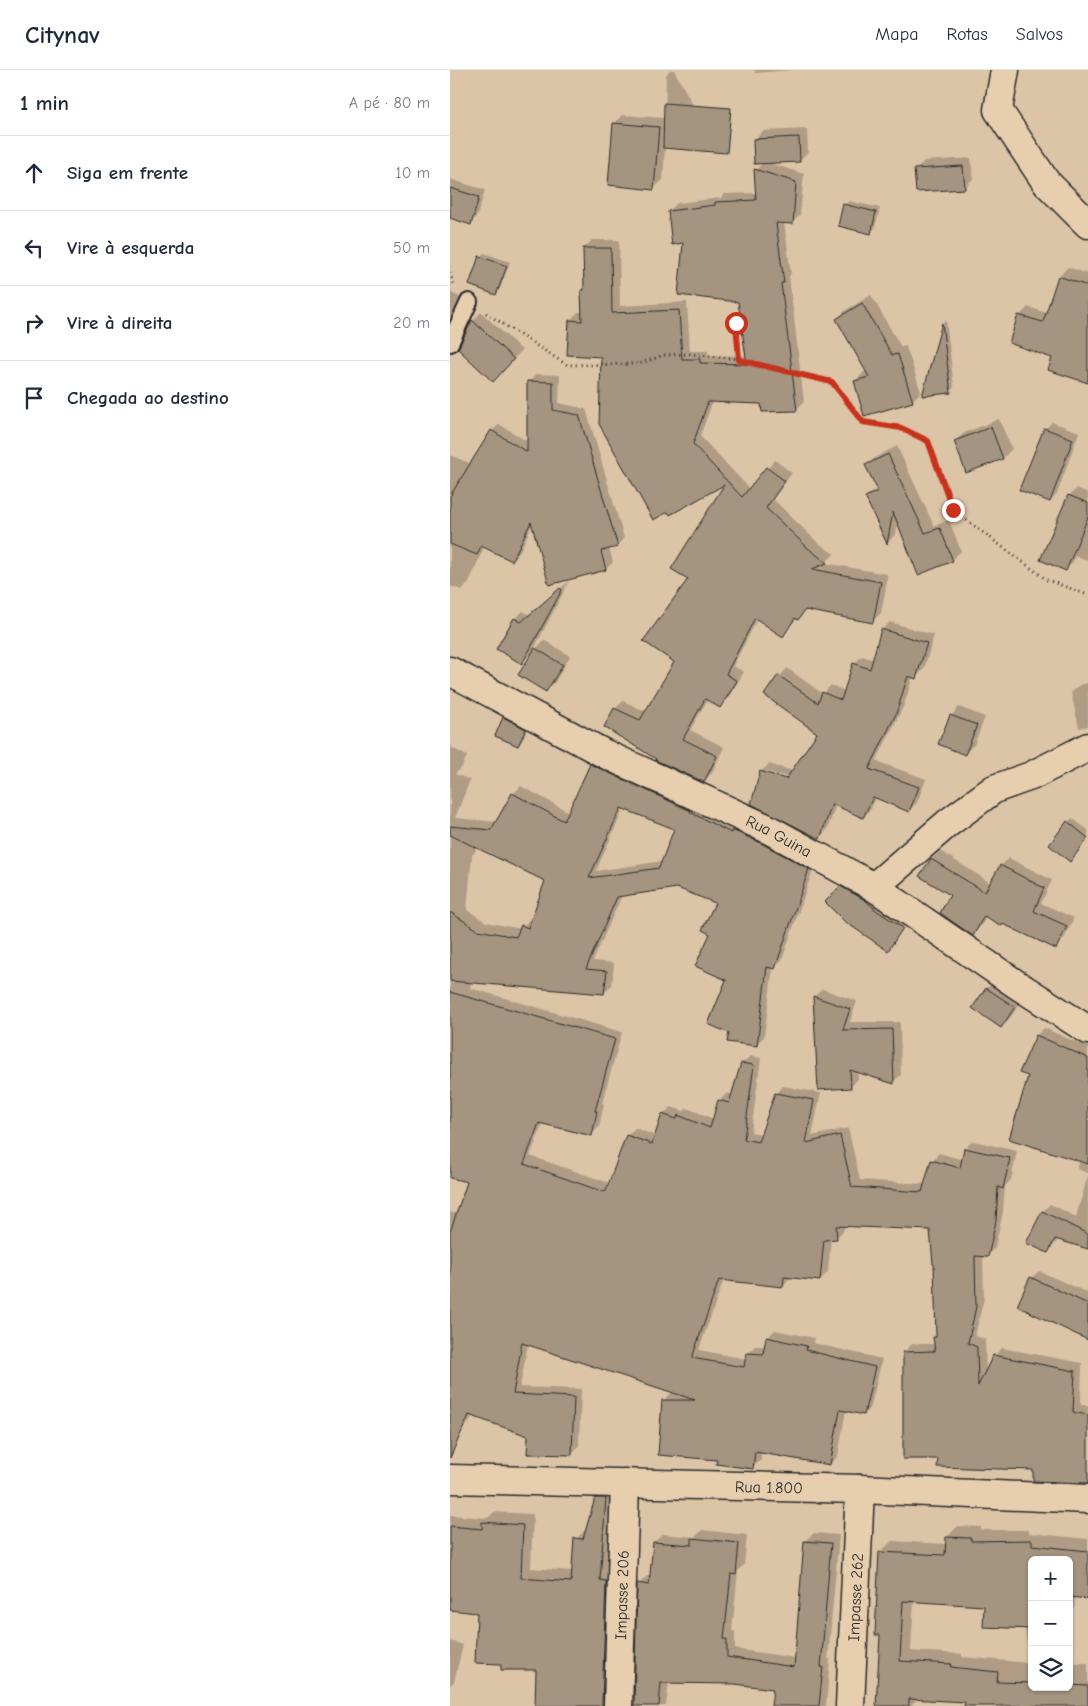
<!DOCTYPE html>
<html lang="pt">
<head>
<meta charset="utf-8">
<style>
  body { margin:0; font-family:"Comic Neue",sans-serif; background:#f2f2f3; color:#1f2937 }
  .controls { position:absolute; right:15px; bottom:15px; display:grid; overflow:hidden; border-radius:8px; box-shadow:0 1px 4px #0004 }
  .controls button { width:45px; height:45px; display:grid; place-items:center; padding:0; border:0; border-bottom:1px solid #e0e1e3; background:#fff; color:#1f2937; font:25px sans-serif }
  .stop { position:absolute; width:15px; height:15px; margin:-11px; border:4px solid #c8321e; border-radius:50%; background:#fff }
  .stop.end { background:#c8321e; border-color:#fff; box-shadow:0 1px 5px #0008 }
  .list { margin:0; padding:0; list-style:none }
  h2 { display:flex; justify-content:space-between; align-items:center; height:65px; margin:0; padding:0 20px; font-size:21px }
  h2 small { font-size:16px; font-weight:400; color:#747a83 }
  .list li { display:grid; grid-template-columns:32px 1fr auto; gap:15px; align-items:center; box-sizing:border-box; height:75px; padding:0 20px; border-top:1px solid #e0e1e3 }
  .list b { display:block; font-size:19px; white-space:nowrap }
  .list em { font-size:16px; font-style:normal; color:#747a83 }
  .icon { flex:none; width:28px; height:28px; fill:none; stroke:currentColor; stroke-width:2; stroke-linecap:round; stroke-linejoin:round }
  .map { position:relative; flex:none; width:638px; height:1636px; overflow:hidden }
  header { display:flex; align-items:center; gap:30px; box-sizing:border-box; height:70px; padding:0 25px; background:#fff; border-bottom:1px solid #e0e1e3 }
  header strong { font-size:24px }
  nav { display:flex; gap:28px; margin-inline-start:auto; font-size:18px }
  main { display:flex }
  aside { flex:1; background:#fff }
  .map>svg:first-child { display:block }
  .shadow { fill:#0003; fill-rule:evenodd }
  .building { fill:#a49480; stroke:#2b2b2b; fill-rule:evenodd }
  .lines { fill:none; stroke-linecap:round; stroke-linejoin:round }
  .lane-casing { stroke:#2b2b2b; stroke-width:20 }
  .street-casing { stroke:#2b2b2b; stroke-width:31 }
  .path { stroke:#2b2b2b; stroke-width:3; stroke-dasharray:1 4; stroke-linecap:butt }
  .lane { stroke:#e7ceaf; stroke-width:16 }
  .street { stroke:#e7ceaf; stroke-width:28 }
  .route { stroke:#c8321e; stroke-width:6 }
  .labels { text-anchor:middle; stroke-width:4; stroke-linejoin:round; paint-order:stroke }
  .street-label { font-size:16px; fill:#2b2b2b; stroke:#e7ceaf }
</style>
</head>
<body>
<header>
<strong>Citynav</strong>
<nav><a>Mapa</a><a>Rotas</a><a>Salvos</a></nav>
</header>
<main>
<aside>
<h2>1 min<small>A pé · 80 m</small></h2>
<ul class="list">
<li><svg class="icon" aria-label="ahead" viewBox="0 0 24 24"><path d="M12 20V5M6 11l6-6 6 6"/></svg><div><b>Siga em frente</b></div><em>10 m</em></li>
<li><svg class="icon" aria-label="left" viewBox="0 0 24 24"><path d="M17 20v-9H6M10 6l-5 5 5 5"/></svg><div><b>Vire à esquerda</b></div><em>50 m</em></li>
<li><svg class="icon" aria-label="right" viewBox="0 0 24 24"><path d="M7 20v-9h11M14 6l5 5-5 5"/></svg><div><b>Vire à direita</b></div><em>20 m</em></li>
<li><svg class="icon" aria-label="arrive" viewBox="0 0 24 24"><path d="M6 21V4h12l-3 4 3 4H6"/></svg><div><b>Chegada ao destino</b></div></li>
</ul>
</aside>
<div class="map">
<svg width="638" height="1636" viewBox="0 0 638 1636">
  <rect width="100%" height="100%" fill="#dcc4a7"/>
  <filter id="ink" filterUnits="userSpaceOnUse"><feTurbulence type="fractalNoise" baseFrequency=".02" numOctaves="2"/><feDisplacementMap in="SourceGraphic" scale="10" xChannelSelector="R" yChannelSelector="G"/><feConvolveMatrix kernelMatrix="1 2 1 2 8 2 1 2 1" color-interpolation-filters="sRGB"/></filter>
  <g filter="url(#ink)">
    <g class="shadow">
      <polygon points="220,0 224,0 263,72 215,76 213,110 204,118 164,54 172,45 215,48 216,5"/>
      <polygon points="305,0 342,0 305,3"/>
      <polygon points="357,59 358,82 349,91 316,92 354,104 350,145 342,153 334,152 341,204 339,206 354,332 346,340 312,333 263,331 250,366 300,419 325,390 342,403 323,429 366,471 384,484 375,493 437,504 437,512 431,543 423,551 357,539 348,548 347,548 332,565 308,548 283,596 294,602 278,628 270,636 258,629 240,660 274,677 262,703 254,711 165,639 173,631 197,642 226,592 239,508 223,499 277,411 220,444 152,286 120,250 128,242 133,242 132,221 135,218 134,178 142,170 169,170 170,236 237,232 240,281 258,281 258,285 297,286 290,231 234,172 219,141 227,133 271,128 274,124 307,123 306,100 313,92 304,70 313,61"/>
      <polygon points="521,88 523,109 514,118 466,100 474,91"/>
      <polygon points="0,109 35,120 27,146 20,153 0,147"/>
      <polygon points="399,131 430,138 425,158 421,162 395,135"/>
      <polygon points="34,183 60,192 50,219 46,223 30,187"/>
      <polygon points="618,197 638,204 638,307 604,287 560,272 570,245 578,237 597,243 609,206"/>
      <polygon points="0,222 13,229 0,256"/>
      <polygon points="421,225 451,277 456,276 471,322 462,331 405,311 414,302 418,301 387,249 396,240"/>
      <polygon points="31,242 72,280 52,301 23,251"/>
      <polygon points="496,250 504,317 500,321 473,324 493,253"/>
      <polygon points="86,304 110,305 109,333 136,339 174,468 167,476 159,478 163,492 156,499 83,453 69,483 61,490 34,477 19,513 12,520 0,516 0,385 22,394 42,361 49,354 78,372 79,312"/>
      <polygon points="549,349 562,379 553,388 517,401 505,371 514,363"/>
      <polygon points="602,352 629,362 607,424 600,431 595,359"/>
      <polygon points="447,376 484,456 499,450 511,481 502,490 448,451 446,464 438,472 416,427 428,417 417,395 426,387"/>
      <polygon points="627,418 638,423 638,490 625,486 623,492 615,500 619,426"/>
      <polygon points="119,511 82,583 72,592 65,549 73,541 80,545"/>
      <path d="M440,552l44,13 -10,34 -8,8 -3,-1 -9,29 -28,56 50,18 -9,24 -8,7 -33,-13 -5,12 -8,8 -27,-12 -9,25 -8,8 -58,-66 8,-8 24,7 26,-39 -54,-37 22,-27 36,26 8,-9 14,6 9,-27 8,-8 12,4 8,-30zM315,701l28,8 -1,3 -27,-8z"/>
      <polygon points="94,570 120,586 105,612 96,620 83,582"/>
      <polygon points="638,613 638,656 629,658 621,623 629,615"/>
      <polygon points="509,637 535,647 524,675 515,683 501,646"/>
      <polygon points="58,644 79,655 72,671 68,675 54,648"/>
      <path d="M0,677l17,9 -5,11 -7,7 15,6 -15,38 42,4 16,-28 8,-8 48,26 22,-47 8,-8 217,104 -34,99 -9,8 -9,69 -8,7 -26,-12 -2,-53 -16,-46 5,-31 -40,-15 -55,8 -29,66 21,2 -2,22 -8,8 -133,-11 -1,6 152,44 -20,71 2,1 -5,23 -8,8 -48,-12 -13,33 80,27 17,-47 8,-8 21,8 7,-21 8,-8 13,4 3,-3 27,11 5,-18 8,-8 6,2 10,-32 7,-7 11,2 -10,74 11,2 14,-40 7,-8 38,7 -9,43 36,-8 12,52 65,4 7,-23 7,-8 24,7 2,-12 8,-7 44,10 -6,29 -6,6 -2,26 -8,36 -8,8 -4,-1 1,43 -9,38 10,3 1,35 8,-18 8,-8 80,15 -1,41 7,2v70l-149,-18 -35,-106 8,-8h23l-1,-7 3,-2 -2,-72 -3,-34 -88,-4v5l-8,8h-5l-3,34 -8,8 -29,-3 -8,9 -59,-7 -25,71 47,9 1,-5 8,-8h10l2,-8 8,-8 39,8 -1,5 69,16 -11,47 -7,8 -18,-4 -8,46 -8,8 -69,-12v8l-8,7 -35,-8 -54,-59 9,-9 -145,-47 -8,43 61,2 -2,57 -8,8 -42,-19 -56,-20 -4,8 -8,8 -11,-5v-214l7,2 12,-33 -19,-4zM174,738l52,20 -13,33 -67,10zM26,776l71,34 -15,39 -2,-1 -9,11 -35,-7 -19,-12 5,-55 3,-3z"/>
      <polygon points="622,748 638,760 638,769 624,786 600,774"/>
      <polygon points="490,781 541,813 551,796 559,788 602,810 591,833 624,848 614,869 606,877 537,846 531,856 523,864 502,825 471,806 482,789"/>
      <polygon points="395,813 456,853 442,875 376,832"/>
      <polygon points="545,910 573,928 560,948 551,956 537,918"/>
      <polygon points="372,919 407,931 400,952 450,952 451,1005 443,1012 407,1001 408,1009 400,1017 364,927"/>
      <polygon points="594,958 630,974 638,966 638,1103 627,1099 630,1090 580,1006 587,965"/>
      <polygon points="638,1105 638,1178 608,1169 605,1174 597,1182 578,1172 593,1141 600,1134 626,1147"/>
      <polygon points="589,1201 638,1223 638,1269 581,1208"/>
      <polygon points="157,1418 166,1418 163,1636 86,1636 88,1599 52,1593 28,1541 0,1538 0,1445 38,1448 44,1442 83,1444 81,1498 123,1501 126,1469 137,1458 146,1429"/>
      <path d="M508,1456l23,1v3h48v3l59,6v59l-13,-1 -1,11 -5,5v-53h-37v127h37v-24h19v43h-122v-5l-47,-3 -8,8h-34l4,-72 -1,-82 12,-11 55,3v-7zM464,1531l71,3 40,24 5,35 -68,-6v-3l-51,-3z"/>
      <polygon points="252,1460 297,1465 294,1495 288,1501 282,1561 285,1561 285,1579 346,1588 355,1471 364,1463 389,1465 378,1589 380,1589 376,1636 322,1636 324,1618 285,1612 219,1612 216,1636 185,1636 189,1514 197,1506 201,1506 204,1472 213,1464 245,1467"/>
      <polygon points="0,1571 13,1575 4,1612 0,1615"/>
    </g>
    <g class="building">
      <polygon points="214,33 281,38 277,83 213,78"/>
      <polygon points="163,53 209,57 204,120 158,115"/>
      <polygon points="349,67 350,92 304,94 303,69"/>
      <polygon points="513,96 515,119 466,122 464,99"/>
      <polygon points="304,99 346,112 343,154 326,153 334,213 331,213 347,341 312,342 311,334 258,332 243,374 292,427 316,397 335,411 316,438 358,478 377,493 362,499 431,512 423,553 355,540 348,550 345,548 333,567 305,548 276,604 287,611 270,638 255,629 233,669 267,686 254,712 205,690 206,689 154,657 164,638 190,650 224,592 193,571 238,509 221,499 274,415 220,445 218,442 203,450 149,354 151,287 117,285 119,250 132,251 131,220 134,220 133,178 161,178 162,243 229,240 232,289 250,289 250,293 297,294 288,232 228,225 233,173 222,175 218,141 265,135 265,132 306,130"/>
      <polygon points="0,118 29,127 21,155 0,148"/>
      <polygon points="393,134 426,142 421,164 388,156"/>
      <polygon points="29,186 57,196 46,225 19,215"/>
      <polygon points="608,206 638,216 638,313 598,300 602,288 559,273 568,245 593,252"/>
      <polygon points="412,233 442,285 448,284 463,332 414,346 404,311 419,307 386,249"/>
      <polygon points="22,250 64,289 43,312 8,279"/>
      <polygon points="492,253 501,323 472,326"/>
      <polygon points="77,311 103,312 103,340 129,345 168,477 151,481 156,500 99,515 81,452 62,491 31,476 27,485 0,474 0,426 41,360 77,382"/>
      <polygon points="541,357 553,389 516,403 504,371"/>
      <polygon points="594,358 623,369 600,432 569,420"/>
      <polygon points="438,384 475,463 490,458 503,491 468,505 443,442 437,474 415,427 428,421 415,395"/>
      <polygon points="618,425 638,433 638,447 616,501 590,490"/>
      <polygon points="110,518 112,520 72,594 46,579 64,548 71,552"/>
      <polygon points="431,559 477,573 466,609 458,606 446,644 419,699 469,717 459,742 423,727 413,748 382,734 370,769 301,734 310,701 336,709 367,663 314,625 328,605 368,633 372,622 391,630 403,593 420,599"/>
      <polygon points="85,578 113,595 96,622 68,605"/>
      <polygon points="500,645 527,655 515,685 488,674"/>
      <polygon points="53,647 76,659 68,676 45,666"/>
      <path d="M140,694l101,47 -1,1 41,21 1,-3 27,12 50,27 -34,100 -8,-2 -10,79 -30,-4 2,-9 -21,-9 18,-44 -31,-14 15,-32 -8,-4 13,-27 -38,-15 -60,9 -31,72 21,2 -3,23 -154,-13v-69l28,18 38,7 5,-12 7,3 17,-47 -95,-46v-9l41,4 21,-37 52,28zM171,738l53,21 -15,39 -70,10z"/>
      <polygon points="617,751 638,768 620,792 599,775"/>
      <polygon points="481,789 535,822 550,795 594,818 584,841 617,856 606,879 553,854 552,856 534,846 523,866 490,843 500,825 469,806"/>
      <polygon points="390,816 415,830 426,840 453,858 438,881 394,851 375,832"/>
      <polygon points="536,918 565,937 551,958 522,938"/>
      <polygon points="0,922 165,969 145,1041 147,1041 142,1066 89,1053 74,1094 154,1122 156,1121 176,1065 202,1074 212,1044 227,1049 228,1045 260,1058 268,1030 279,1033 291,993 304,995 294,1069 308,1072 325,1023 364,1030 356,1073 390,1065 402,1117 472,1122 481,1090 510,1098 514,1078 560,1088 553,1119 548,1117 546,1151 538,1187 525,1186 526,1237 518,1273 527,1277 528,1316 543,1285 625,1301 623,1342 638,1345 638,1413 583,1411 583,1400 487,1397 488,1389 453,1389 453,1282 485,1281 483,1267 486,1267 484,1194 483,1194 480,1160 386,1156 387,1169 374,1170 370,1211 334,1207 333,1217 269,1210 242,1288 294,1297 296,1283 313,1284 316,1267 357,1276 356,1280 425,1297 414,1345 390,1340 380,1395 305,1382 303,1399 266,1394 267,1390 208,1385 212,1330 245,1330 72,1273 63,1324 124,1327 122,1385 77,1384 78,1366 19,1345 0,1388 0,1162 17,1112 0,1108"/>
      <polygon points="363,926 400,939 393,960 442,959 444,1014 400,1000 401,1018 368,1020"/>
      <polygon points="586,965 638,988 638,1094 559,1069 578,1006 569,1003"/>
      <polygon points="592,1141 638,1164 638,1179 605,1169 598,1183 576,1173"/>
      <polygon points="580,1207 638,1234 638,1270 567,1236"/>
      <polygon points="145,1428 156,1428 150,1510 156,1511 152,1636 85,1636 86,1600 51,1600 51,1594 25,1593 27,1543 0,1540 0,1456 32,1459 32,1452 73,1455 71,1508 121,1512 124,1468 133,1469"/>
      <polygon points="496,1467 521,1468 521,1471 582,1470 582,1475 638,1481 638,1529 619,1527 619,1490 582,1490 582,1559 533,1557 534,1536 453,1531 450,1591 502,1594 501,1597 548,1602 547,1612 582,1613 582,1617 619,1617 619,1615 638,1616 638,1636 514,1636 515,1632 459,1629 459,1636 426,1636 430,1565 425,1565 429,1482 495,1485"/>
      <polygon points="242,1468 289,1473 286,1505 281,1504 274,1569 277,1569 277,1587 344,1597 354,1471 381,1473 371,1597 373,1597 369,1636 321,1636 323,1619 285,1614 211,1613 209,1636 184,1636 187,1513 199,1515 203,1472 242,1475"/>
    </g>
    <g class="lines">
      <g class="lane-casing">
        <polyline id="lane" points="0,273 19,232"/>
      </g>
      <g class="street-casing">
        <g id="street">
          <polyline points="555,0 548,40 596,112 638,154"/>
          <path id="s1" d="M0,601l155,83 161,74 108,59 142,97 72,46"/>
          <polyline points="424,817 498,753 544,719 581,706 638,677"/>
          <path id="s2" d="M0,1409l410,10 228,10"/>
          <path id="s3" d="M168,1636l7,-223"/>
          <path id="s4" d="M400,1636l10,-217"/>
        </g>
      </g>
      <g class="path">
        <polyline points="0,203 4,215"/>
        <polyline points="36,243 117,295 189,294 214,285 239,284 289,289 382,312 413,352 451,358 478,371 503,440 597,510 638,525"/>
        <polyline points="286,253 289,289"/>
      </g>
      <use href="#lane" class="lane"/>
      <use href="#street" class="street"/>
    </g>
  </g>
  <g class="lines" filter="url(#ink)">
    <polyline class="route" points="286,253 289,290 382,312 413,352 451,358 478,371 503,440"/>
  </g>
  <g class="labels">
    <g class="street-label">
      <text dy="6" stroke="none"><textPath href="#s1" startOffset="368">Rua Guina</textPath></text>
      <text dy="6" stroke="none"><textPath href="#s2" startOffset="319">Rua 1.800</textPath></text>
      <text dy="6" stroke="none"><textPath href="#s3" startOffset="111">Impasse 206</textPath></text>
      <text dy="6" stroke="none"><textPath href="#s4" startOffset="109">Impasse 262</textPath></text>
    </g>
  </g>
</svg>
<div class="controls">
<button>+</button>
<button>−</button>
<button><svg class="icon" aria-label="layers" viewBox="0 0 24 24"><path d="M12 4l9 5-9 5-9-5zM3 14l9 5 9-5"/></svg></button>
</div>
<div class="stop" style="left:286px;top:253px"></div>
<div class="stop end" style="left:503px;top:440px"></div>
</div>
</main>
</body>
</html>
